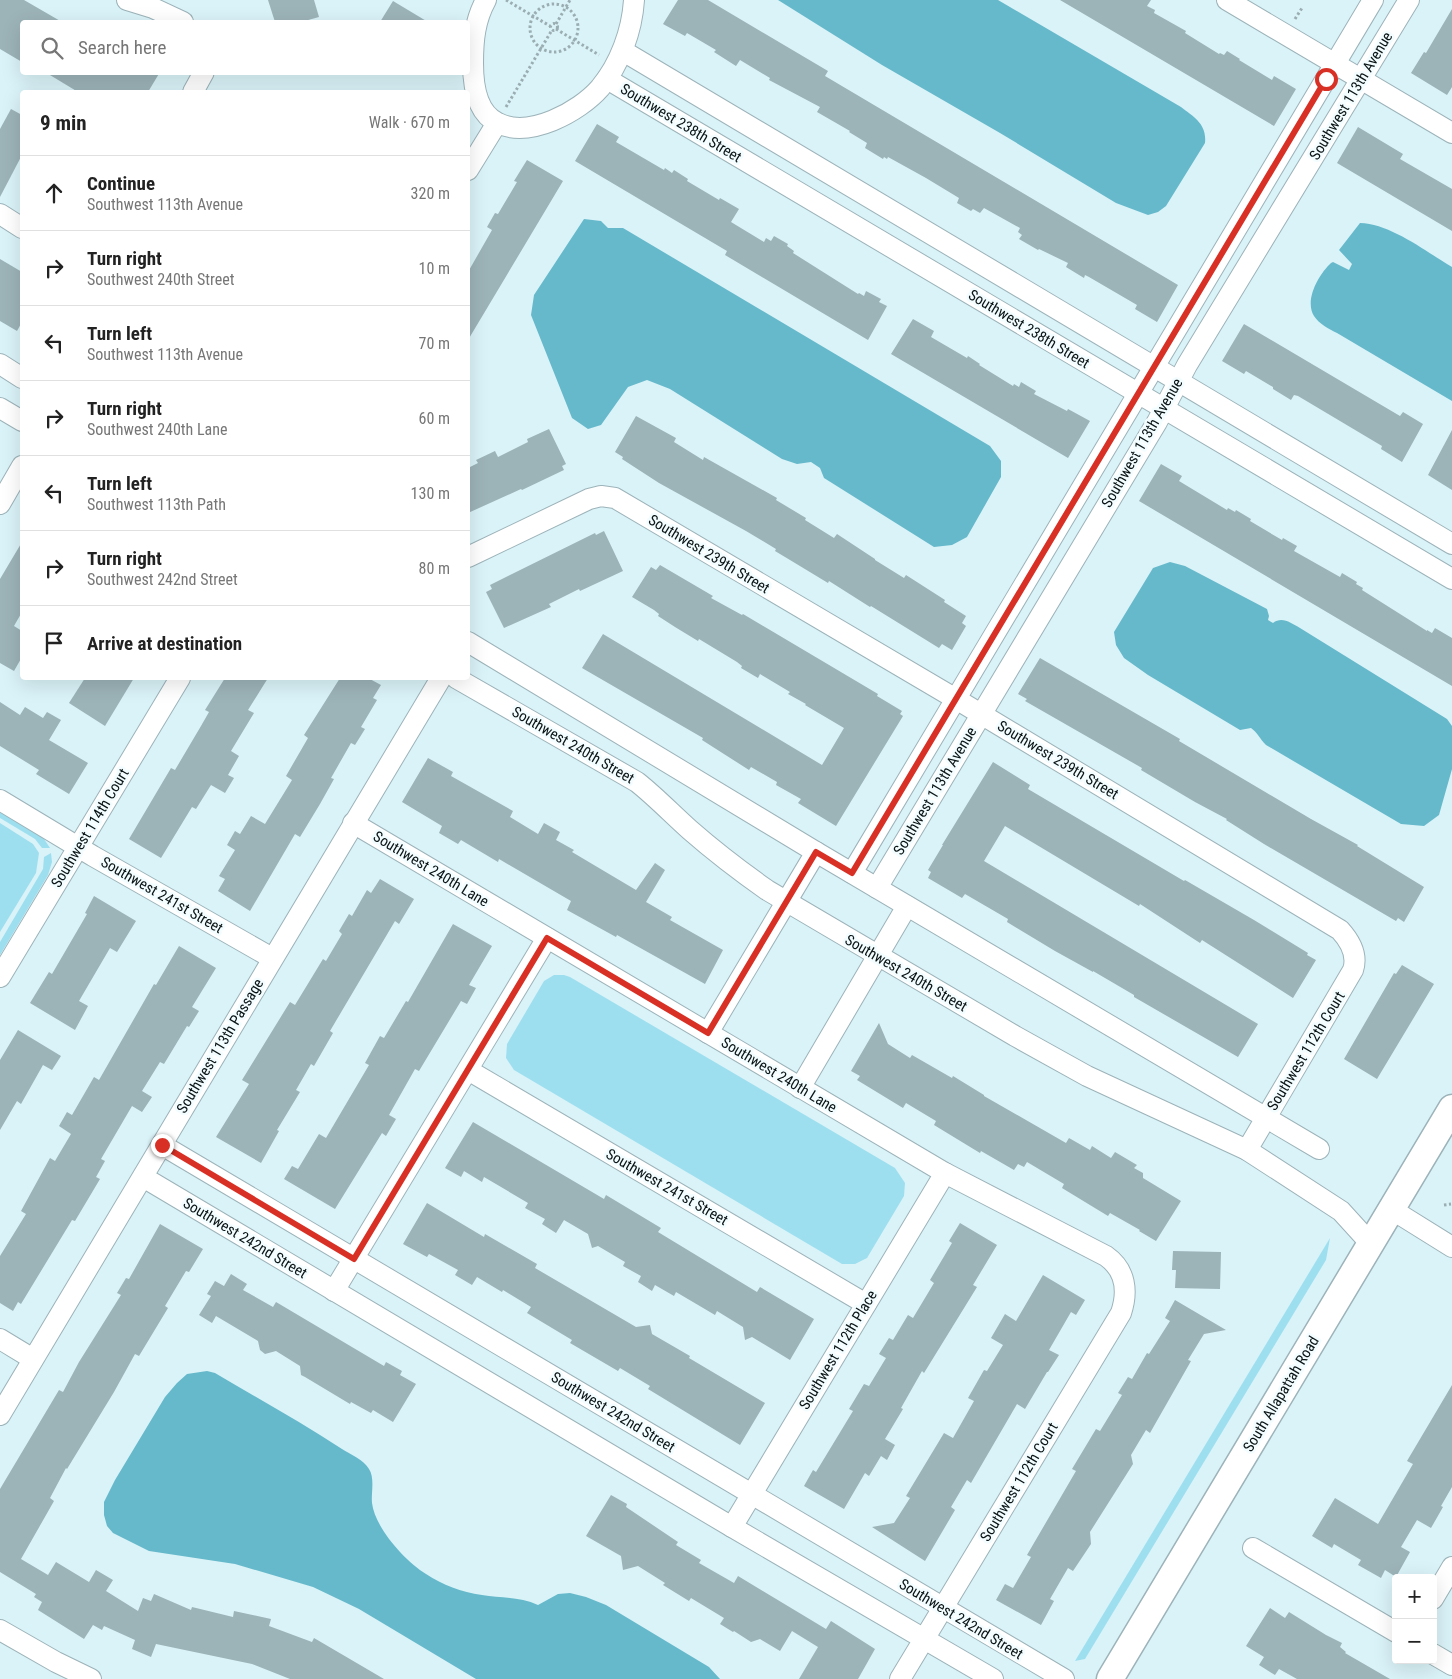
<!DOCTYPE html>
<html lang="en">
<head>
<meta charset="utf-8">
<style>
  body { margin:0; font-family:"Roboto Condensed",sans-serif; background:#f2f2f2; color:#222 }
  .controls { position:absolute; right:15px; bottom:15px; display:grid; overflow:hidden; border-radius:5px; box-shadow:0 5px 20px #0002 }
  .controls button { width:45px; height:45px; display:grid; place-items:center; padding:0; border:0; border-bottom:1px solid #e0e0e0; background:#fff; color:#222; font:25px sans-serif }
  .stop { position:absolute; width:15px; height:15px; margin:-11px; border:4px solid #d93025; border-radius:50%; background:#fff }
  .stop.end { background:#d93025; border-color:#fff; box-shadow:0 1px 5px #0008 }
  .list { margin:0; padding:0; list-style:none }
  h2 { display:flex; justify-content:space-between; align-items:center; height:65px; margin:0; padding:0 20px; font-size:21px }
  h2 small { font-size:16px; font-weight:400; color:#767676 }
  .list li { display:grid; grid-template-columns:32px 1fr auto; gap:15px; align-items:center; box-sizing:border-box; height:75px; padding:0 20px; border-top:1px solid #e0e0e0 }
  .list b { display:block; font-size:19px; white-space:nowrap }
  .list p { margin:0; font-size:16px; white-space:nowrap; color:#767676 }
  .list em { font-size:16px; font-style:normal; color:#767676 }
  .icon { flex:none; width:28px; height:28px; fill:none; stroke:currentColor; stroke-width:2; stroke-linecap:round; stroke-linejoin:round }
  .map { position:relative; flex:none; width:1452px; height:1679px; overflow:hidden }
  .search { position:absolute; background:#fff; box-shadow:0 5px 20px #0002; left:20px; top:20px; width:450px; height:55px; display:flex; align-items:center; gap:12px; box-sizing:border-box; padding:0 18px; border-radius:5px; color:#767676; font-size:19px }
  .panel { position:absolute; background:#fff; box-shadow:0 5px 20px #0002; left:20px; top:90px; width:450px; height:590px; border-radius:5px }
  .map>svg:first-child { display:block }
  .green { fill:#9edfef }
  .water { fill:#66b9cb }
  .building { fill:#9cb3b8 }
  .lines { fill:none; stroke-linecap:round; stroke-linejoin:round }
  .minor-casing { stroke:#9cb3b9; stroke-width:22 }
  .major-casing { stroke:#9cb3b9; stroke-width:29 }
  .path { stroke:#9aaeb2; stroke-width:3; stroke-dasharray:2.5 2.5; stroke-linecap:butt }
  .minor { stroke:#fff; stroke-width:20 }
  .major { stroke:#fff; stroke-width:26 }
  .route { stroke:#d93025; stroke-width:6 }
  .labels { text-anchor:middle; stroke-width:5; stroke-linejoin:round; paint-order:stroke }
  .street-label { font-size:15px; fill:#0a1315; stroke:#f3fdff }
</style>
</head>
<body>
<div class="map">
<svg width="1452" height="1679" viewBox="0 0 1452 1679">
  <rect width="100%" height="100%" fill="#daf3f8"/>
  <g class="green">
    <polygon points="0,810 42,836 50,848 42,848 35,839 0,818"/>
    <polygon points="0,823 33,844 39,853 36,873 0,932"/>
    <polygon points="51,853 52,862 48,875 0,955 0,942 43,869 44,857"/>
    <polygon points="554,975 564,975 570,977 895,1168 905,1183 904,1196 867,1258 855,1264 842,1264 514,1070 506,1058 507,1044 544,981"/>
    <polygon points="1330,1238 1326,1260 1085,1659 1075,1661"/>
  </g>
  <g class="water">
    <path d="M778,0h220l183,107c13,10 26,17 24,36l-39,63 -8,6 -10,3 -32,-12 -116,-70 -118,-68z"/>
    <polygon points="584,219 601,221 608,228 623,228 990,446 1001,461 1001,477 967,537 952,545 934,547 824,478 820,468 811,462 797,464 782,459 670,389 647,380 628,387 601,425 588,429 572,418 531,315 534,295"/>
    <path d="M1360,223c31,1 65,28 92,44v134l-115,-68c-8,-4 -18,-9 -23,-17 -10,-16 5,-42 17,-53l2,-1 16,8 3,-6 -13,-14z"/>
    <path d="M1170,562l15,4 82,43 2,7 -1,4 5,3c9,-7 18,0 27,5l147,91 5,7v43l-13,46 -15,11 -23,-2 -135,-79c-6,-6 -9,-13 -15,-17l-11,2 -92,-55 -24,-17 -8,-13 -2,-13 39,-64z"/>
    <path d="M207,1371l8,2c42,25 86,49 127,76 8,5 22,11 27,20 6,9 2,24 3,34 3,25 33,58 54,71 17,11 35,18 56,21 19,3 38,2 56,10l20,-11 12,-1 16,4 20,8 103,62 11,12h-244l-117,-70 -46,-22 -78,-23 -86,-13 -36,-18 -6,-7 -3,-11v-13l11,-22 50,-83 12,-14 10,-9z"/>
  </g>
  <g class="building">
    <polygon points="0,0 24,0 62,22 22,22 22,62 0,49"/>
    <polygon points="268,0 314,0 319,17 301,22 275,22"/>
    <polygon points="678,0 708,0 828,71 825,76 1178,285 1157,322 1135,309 1137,305 1089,277 1085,275 1084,278 1066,267 1068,263 1039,249 1038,250 1019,239 1022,235 1018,232 1020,228 984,208 980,213 973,209 971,211 957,203 959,198 926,178 888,157 887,159 884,157 883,159 865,148 867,143 849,132 850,131 817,112 820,107 769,80 770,78 740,60 736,66 714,52 716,50 687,33 685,36 663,24"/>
    <polygon points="1060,0 1151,0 1147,6 1155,10 1154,13 1186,31 1185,33 1219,54 1220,53 1224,55 1227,51 1240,59 1239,60 1272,80 1274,76 1296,89 1274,126"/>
    <polygon points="393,1 428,22 380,22"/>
    <polygon points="1452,9 1452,87 1447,95 1411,73 1424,52 1426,53"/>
    <polygon points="45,72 160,72 148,92 78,92"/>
    <polygon points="11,109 22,115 22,155 0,197 0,129"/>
    <polygon points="597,124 619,137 616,142 664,170 665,168 672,173 674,170 688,179 687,181 719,200 720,198 739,209 731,222 764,242 766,238 771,241 774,236 788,244 787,246 794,251 793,253 858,294 859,293 864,296 866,291 881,299 879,302 887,306 868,340 725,255 727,251 575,161"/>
    <polygon points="1358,127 1403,154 1400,159 1452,189 1452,231 1337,163"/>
    <polygon points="527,160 563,181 468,340 468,272 492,230 487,227 495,213 498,214 517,182 514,181"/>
    <polygon points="0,259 22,272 22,322 17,331 0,321"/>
    <polygon points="913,319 934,331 931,337 967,358 968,356 980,364 979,365 1013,386 1014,384 1019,387 1021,382 1036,391 1034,394 1067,411 1068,409 1090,421 1068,458 891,354"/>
    <polygon points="1244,324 1400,416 1403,412 1423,424 1402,462 1381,449 1382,446 1298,396 1294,395 1291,400 1273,389 1273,387 1246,371 1244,374 1222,361"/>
    <polygon points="636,416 676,438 674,442 703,460 704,457 777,498 776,500 806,518 805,520 834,538 837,534 875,559 875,560 904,578 906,575 945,600 944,602 966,616 962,623 966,626 952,650 942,644 939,648 871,606 870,607 829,581 828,583 790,560 775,551 776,549 746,531 659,483 622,459 623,457 615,452"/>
    <polygon points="549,429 566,464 562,466 564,470 522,490 521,489 468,513 468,468 478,463 476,460 495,451 498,457 528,442 527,439"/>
    <polygon points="1452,430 1452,490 1428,475"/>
    <polygon points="1161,464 1182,476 1179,481 1227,510 1228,508 1235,512 1236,510 1251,519 1250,521 1282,540 1283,538 1297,546 1294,551 1340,577 1342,573 1357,582 1356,584 1363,588 1362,590 1427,631 1427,630 1432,633 1435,628 1452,638 1452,686 1139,501"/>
    <polygon points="604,531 623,571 580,591 579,589 549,604 551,607 504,628 486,592 492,589 490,585 595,533 596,535"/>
    <polygon points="22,542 22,612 14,626 22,631 22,657 14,671 0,663 0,579"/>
    <polygon points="660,565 713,596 711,598 742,615 743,614 878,694 877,696 902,711 900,714 903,716 836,826 798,803 801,799 776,785 777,782 751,767 749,770 702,740 703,738 582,668 603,634 822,765 844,728 805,705 806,704 788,694 790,692 760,674 758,678 741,668 742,666 737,662 699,639 698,641 675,627 658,616 659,614 654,610 632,597 651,567 656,570"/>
    <polygon points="1040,658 1180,739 1179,741 1311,819 1358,845 1357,846 1424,887 1404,922 1398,918 1396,921 1264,844 1226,820 1227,819 1195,802 1141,770 1142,768 1025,701 1027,699 1018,694"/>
    <polygon points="85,678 134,678 105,726 69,703"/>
    <polygon points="225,678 268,678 248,710 254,713 231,751 239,756 228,775 234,778 225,793 211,785 196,809 192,807 161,858 129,839 171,768 175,770 201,726 209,712 205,710"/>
    <polygon points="340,678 368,678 381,685 373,698 377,700 361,727 365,729 355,745 351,743 331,778 334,779 320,804 300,837 295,834 250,911 218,891 225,879 219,876 235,850 227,845 235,831 240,834 251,816 265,824 292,780 286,776 308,738 304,735"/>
    <polygon points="0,702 20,715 25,707 43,718 47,712 61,720 49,740 88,763 69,794 36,774 39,770 0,746"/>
    <polygon points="428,758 453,772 451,776 513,811 510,817 538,834 544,823 560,832 556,840 574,850 572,852 636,890 655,863 665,870 646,902 672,917 670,920 723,950 705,984 617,935 616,937 567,910 571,901 499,859 498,862 461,840 458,844 439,833 442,826 402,802"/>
    <polygon points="993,762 1030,785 1028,789 1184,881 1185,880 1254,920 1308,953 1307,955 1316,960 1293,998 1202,940 1200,943 1140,904 1139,906 1005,826 984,861 1258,1024 1238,1057 1134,997 1134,995 1093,971 1093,972 1055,951 1007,922 1008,919 965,894 962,898 928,878 931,872 928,870 943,845 942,845"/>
    <polygon points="380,879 414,899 399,924 395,921 330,1031 333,1033 314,1066 311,1064 296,1090 300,1092 277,1130 279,1131 261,1163 216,1137 249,1084 242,1080 290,1002 295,1005 323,959 326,961 342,934 339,931 349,914 352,916 367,890 371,893"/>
    <polygon points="94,896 136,921 117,952 110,948 79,1001 88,1006 75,1030 30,1003 49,972 52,974 87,914 85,913"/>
    <polygon points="453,924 492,946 469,985 476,988 467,1004 461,1001 419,1071 415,1069 389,1115 396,1119 386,1136 382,1133 335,1209 284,1179 292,1166 298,1169 319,1134 326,1138 369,1065 365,1063 380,1036 384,1038 406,1001 408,1002"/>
    <polygon points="179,946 216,968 192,1007 199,1011 189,1027 187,1026 164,1064 160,1062 142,1091 152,1097 142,1112 132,1106 101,1159 105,1161 96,1177 100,1179 75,1221 72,1220 21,1304 18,1302 13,1311 0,1303 0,1256 26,1214 21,1211 50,1158 55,1161 71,1134 59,1126 67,1112 72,1115 94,1077 99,1080 154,984 156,985"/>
    <polygon points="1402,965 1434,984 1377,1079 1344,1059 1394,973 1396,974"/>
    <polygon points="879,1023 888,1044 910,1058 912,1055 952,1078 953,1076 984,1095 984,1096 1066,1143 1069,1138 1090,1150 1092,1146 1111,1158 1115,1152 1137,1165 1134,1168 1143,1173 1143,1178 1181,1201 1156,1241 1139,1231 1140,1230 1110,1213 1108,1216 1062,1188 1064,1184 1027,1162 1024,1167 1018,1164 1014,1170 981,1151 980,1153 934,1125 936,1121 906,1103 903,1108 857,1080 860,1076 851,1071"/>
    <polygon points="18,1030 61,1056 52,1070 43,1065 21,1104 17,1101 0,1130 0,1060"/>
    <polygon points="473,1122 604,1199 606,1195 661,1228 658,1232 757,1292 760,1287 814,1319 790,1360 752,1337 745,1340 743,1327 717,1311 715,1315 676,1292 674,1296 655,1285 652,1291 638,1282 641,1276 623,1266 625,1262 598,1246 592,1248 588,1234 564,1220 556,1233 542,1224 545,1219 525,1208 528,1203 484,1177 482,1182 464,1171 461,1177 445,1168"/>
    <polygon points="427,1203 484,1237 485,1234 537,1264 535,1268 636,1327 650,1325 652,1334 690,1356 689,1358 765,1403 740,1445 648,1389 650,1386 620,1368 618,1371 570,1343 572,1340 527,1313 531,1307 503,1290 502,1292 477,1277 472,1285 455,1275 458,1270 429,1254 427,1257 403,1244"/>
    <polygon points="960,1223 997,1245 973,1285 977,1287 924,1373 922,1371 901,1408 903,1409 885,1439 895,1445 887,1460 881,1456 869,1476 865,1473 844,1509 804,1486 813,1470 816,1472 853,1411 849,1409 864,1384 869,1386 886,1358 879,1354 889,1338 893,1340 908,1315 913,1318 934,1283 930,1280 952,1243 949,1241"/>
    <polygon points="160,1224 203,1249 189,1272 186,1271 165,1306 168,1308 139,1356 135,1354 114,1392 67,1469 66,1468 50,1498 54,1501 21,1559 48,1575 56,1562 89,1582 96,1570 113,1580 106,1591 138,1611 143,1598 151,1601 154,1594 191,1610 192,1607 233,1617 234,1611 271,1619 269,1626 312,1642 314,1638 384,1679 290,1679 252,1664 156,1644 151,1657 132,1649 135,1640 104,1626 102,1630 93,1625 84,1639 38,1610 42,1602 34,1597 36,1594 0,1572 0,1489 59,1390 63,1392 79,1362 121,1295 117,1293 126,1278 129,1279"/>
    <polygon points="1173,1251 1221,1252 1220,1289 1175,1288 1176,1270 1172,1270"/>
    <polygon points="231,1274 247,1284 243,1290 273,1307 276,1302 384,1366 386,1362 402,1371 400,1375 416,1384 393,1422 373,1410 371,1413 351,1402 350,1404 305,1377 301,1375 300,1366 276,1351 265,1354 260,1350 258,1341 216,1316 212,1323 199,1315 211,1296 207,1294 215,1281 224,1286"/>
    <polygon points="1043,1275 1085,1300 1076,1315 1071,1312 1049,1350 1059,1355 1048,1372 1047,1372 1025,1409 1017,1404 971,1483 967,1480 951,1507 955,1510 925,1561 872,1527 894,1523 910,1498 906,1496 944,1433 953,1438 974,1401 968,1398 984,1370 987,1371 1003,1345 991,1338 1005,1314 1016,1321"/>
    <polygon points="1175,1300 1226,1330 1204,1334 1188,1360 1191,1361 1150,1433 1146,1430 1131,1455 1133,1464 1090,1532 1091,1544 1073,1571 1068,1568 1050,1599 1054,1601 1041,1625 996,1600 1005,1584 1013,1588 1031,1557 1027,1555 1076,1471 1072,1469 1096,1429 1100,1431 1122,1395 1118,1393 1128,1377 1132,1379 1147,1353 1149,1354 1170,1321 1165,1318"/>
    <polygon points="1452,1385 1452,1487 1441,1506 1443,1507 1431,1528 1417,1520 1401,1547 1410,1552 1396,1577 1385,1570 1381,1578 1358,1565 1361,1560 1334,1544 1332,1548 1312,1536 1335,1498 1378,1524 1413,1464 1407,1461"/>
    <polygon points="611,1495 627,1504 626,1507 678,1542 676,1545 701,1560 699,1563 734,1583 738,1576 826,1629 831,1621 875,1649 858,1679 799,1679 818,1647 792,1631 780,1651 760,1639 751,1642 734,1631 733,1632 720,1624 724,1618 691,1598 689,1601 663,1585 665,1583 638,1566 623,1570 621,1556 586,1536"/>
    <polygon points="1270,1608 1285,1618 1289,1612 1326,1635 1342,1643 1340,1647 1346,1652 1345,1653 1390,1679 1297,1679 1279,1669 1275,1675 1259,1665 1264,1657 1246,1646"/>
  </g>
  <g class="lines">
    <g class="minor-casing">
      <g id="minor">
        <polyline points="127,0 153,8 183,22"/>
        <path d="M486,0c-11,20 -13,40 -13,63 0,20 3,50 25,60 31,16 81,-11 102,-35 20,-24 32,-57 34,-88"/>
        <polyline points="1227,0 1452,133"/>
        <polyline points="623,51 1452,544"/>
        <polyline points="607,79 1452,579"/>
        <polyline points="193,92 204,72"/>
        <polyline points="468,170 497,123"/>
        <polyline points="0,214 22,228"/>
        <polyline points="0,364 22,378"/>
        <polyline points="0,408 22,421"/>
        <polyline points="0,504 22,466"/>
        <path d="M468,557l121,-58 12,-3 14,2 341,201 384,231c10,11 18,25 13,40l-106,180"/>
        <polyline points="468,642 816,852 1319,1149"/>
        <path d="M456,678l181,104c19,15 35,32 53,48 24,21 50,41 77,60l248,146 72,40 160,74 94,61 30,33"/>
        <polyline points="0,800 93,856 272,958"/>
        <path d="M353,823l592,350 161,83c20,14 22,36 15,57l-221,366"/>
        <polyline points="852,873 1373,0"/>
        <polyline points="877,888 1157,422 1187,365 1409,0"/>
        <polyline points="0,977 180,678"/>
        <polyline points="708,1033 816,852"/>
        <polyline points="468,1070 866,1304"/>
        <polyline points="800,1088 907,906"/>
        <polyline points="162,1145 1064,1679"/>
        <polyline points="143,1177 732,1527 993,1679"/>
        <polyline points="1391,1209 1452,1247"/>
        <polyline points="334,1291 547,938"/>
        <polyline points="0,1339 33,1359"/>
        <polyline points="0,1415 441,678"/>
        <polyline points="732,1527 945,1173"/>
        <polyline points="1253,1548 1396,1632"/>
        <polyline points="1433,1599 1452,1567"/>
        <polyline points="0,1630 56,1662 91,1679"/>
        <polyline points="1433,1654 1452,1665"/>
      </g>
    </g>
    <g class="major-casing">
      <polyline id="major" points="1110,1679 1452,1108"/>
    </g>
    <g class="path">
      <polyline points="506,0 550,26"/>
      <circle cx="554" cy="28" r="24"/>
      <polyline points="1295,19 1302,8"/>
      <circle cx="554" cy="27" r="3.5"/>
      <polyline points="556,24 570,0"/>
      <polyline points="556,29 599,55"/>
      <polyline points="506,107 552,30"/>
      <polyline points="1444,1205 1451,1204"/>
    </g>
    <use href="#minor" class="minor"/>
    <use href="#major" class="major"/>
  </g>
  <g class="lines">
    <polyline class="route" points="162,1145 354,1259 547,938 708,1033 816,852 852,873 1326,79"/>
  </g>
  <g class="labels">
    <g class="street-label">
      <text transform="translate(1351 96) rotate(-59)" y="5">Southwest 113th Avenue</text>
      <text transform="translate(681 123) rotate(31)" y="5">Southwest 238th Street</text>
      <text transform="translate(1029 329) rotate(31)" y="5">Southwest 238th Street</text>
      <text transform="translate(1142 443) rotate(-60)" y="5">Southwest 113th Avenue</text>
      <text transform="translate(709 554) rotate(31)" y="5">Southwest 239th Street</text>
      <text transform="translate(573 745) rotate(30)" y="5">Southwest 240th Street</text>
      <text transform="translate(1058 760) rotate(31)" y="5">Southwest 239th Street</text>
      <text transform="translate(935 791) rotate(-59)" y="5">Southwest 113th Avenue</text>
      <text transform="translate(90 828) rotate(-59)" y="5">Southwest 114th Court</text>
      <text transform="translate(431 869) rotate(31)" y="5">Southwest 240th Lane</text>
      <text transform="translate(162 895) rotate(30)" y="5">Southwest 241st Street</text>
      <text transform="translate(906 973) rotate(30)" y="5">Southwest 240th Street</text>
      <text transform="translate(220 1046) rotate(-59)" y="5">Southwest 113th Passage</text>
      <text transform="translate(1306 1051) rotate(-59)" y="5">Southwest 112th Court</text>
      <text transform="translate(779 1075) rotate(31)" y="5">Southwest 240th Lane</text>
      <text transform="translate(667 1187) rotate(30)" y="5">Southwest 241st Street</text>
      <text transform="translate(245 1238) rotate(31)" y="5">Southwest 242nd Street</text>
      <text transform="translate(838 1350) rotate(-59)" y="5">Southwest 112th Place</text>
      <text transform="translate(1281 1394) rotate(-59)" y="5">South Allapattah Road</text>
      <text transform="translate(613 1412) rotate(31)" y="5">Southwest 242nd Street</text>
      <text transform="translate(1019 1482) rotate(-59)" y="5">Southwest 112th Court</text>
      <text transform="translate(961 1619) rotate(31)" y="5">Southwest 242nd Street</text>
    </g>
  </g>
</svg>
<div class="controls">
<button>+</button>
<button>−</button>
</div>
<div class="stop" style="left:1326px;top:79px"></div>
<div class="stop end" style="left:162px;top:1145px"></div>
<div class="search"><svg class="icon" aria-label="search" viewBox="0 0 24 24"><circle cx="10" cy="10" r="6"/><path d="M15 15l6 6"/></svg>Search here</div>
<section class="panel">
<h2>9 min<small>Walk · 670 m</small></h2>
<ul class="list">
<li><svg class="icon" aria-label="ahead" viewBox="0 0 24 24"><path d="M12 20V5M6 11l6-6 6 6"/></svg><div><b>Continue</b><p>Southwest 113th Avenue</p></div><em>320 m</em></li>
<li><svg class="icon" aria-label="right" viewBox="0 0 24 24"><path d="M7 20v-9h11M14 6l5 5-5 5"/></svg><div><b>Turn right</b><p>Southwest 240th Street</p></div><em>10 m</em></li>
<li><svg class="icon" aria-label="left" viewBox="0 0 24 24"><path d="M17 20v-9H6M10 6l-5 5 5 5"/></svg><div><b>Turn left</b><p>Southwest 113th Avenue</p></div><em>70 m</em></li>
<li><svg class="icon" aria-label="right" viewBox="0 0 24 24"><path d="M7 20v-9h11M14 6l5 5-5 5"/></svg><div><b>Turn right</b><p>Southwest 240th Lane</p></div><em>60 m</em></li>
<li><svg class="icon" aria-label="left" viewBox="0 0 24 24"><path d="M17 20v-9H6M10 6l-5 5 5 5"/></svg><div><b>Turn left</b><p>Southwest 113th Path</p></div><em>130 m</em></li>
<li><svg class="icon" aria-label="right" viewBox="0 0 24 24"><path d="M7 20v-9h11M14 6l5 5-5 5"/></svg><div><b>Turn right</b><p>Southwest 242nd Street</p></div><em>80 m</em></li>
<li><svg class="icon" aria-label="arrive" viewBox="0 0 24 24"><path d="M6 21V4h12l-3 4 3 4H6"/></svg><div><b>Arrive at destination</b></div></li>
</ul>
</section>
</div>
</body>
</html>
